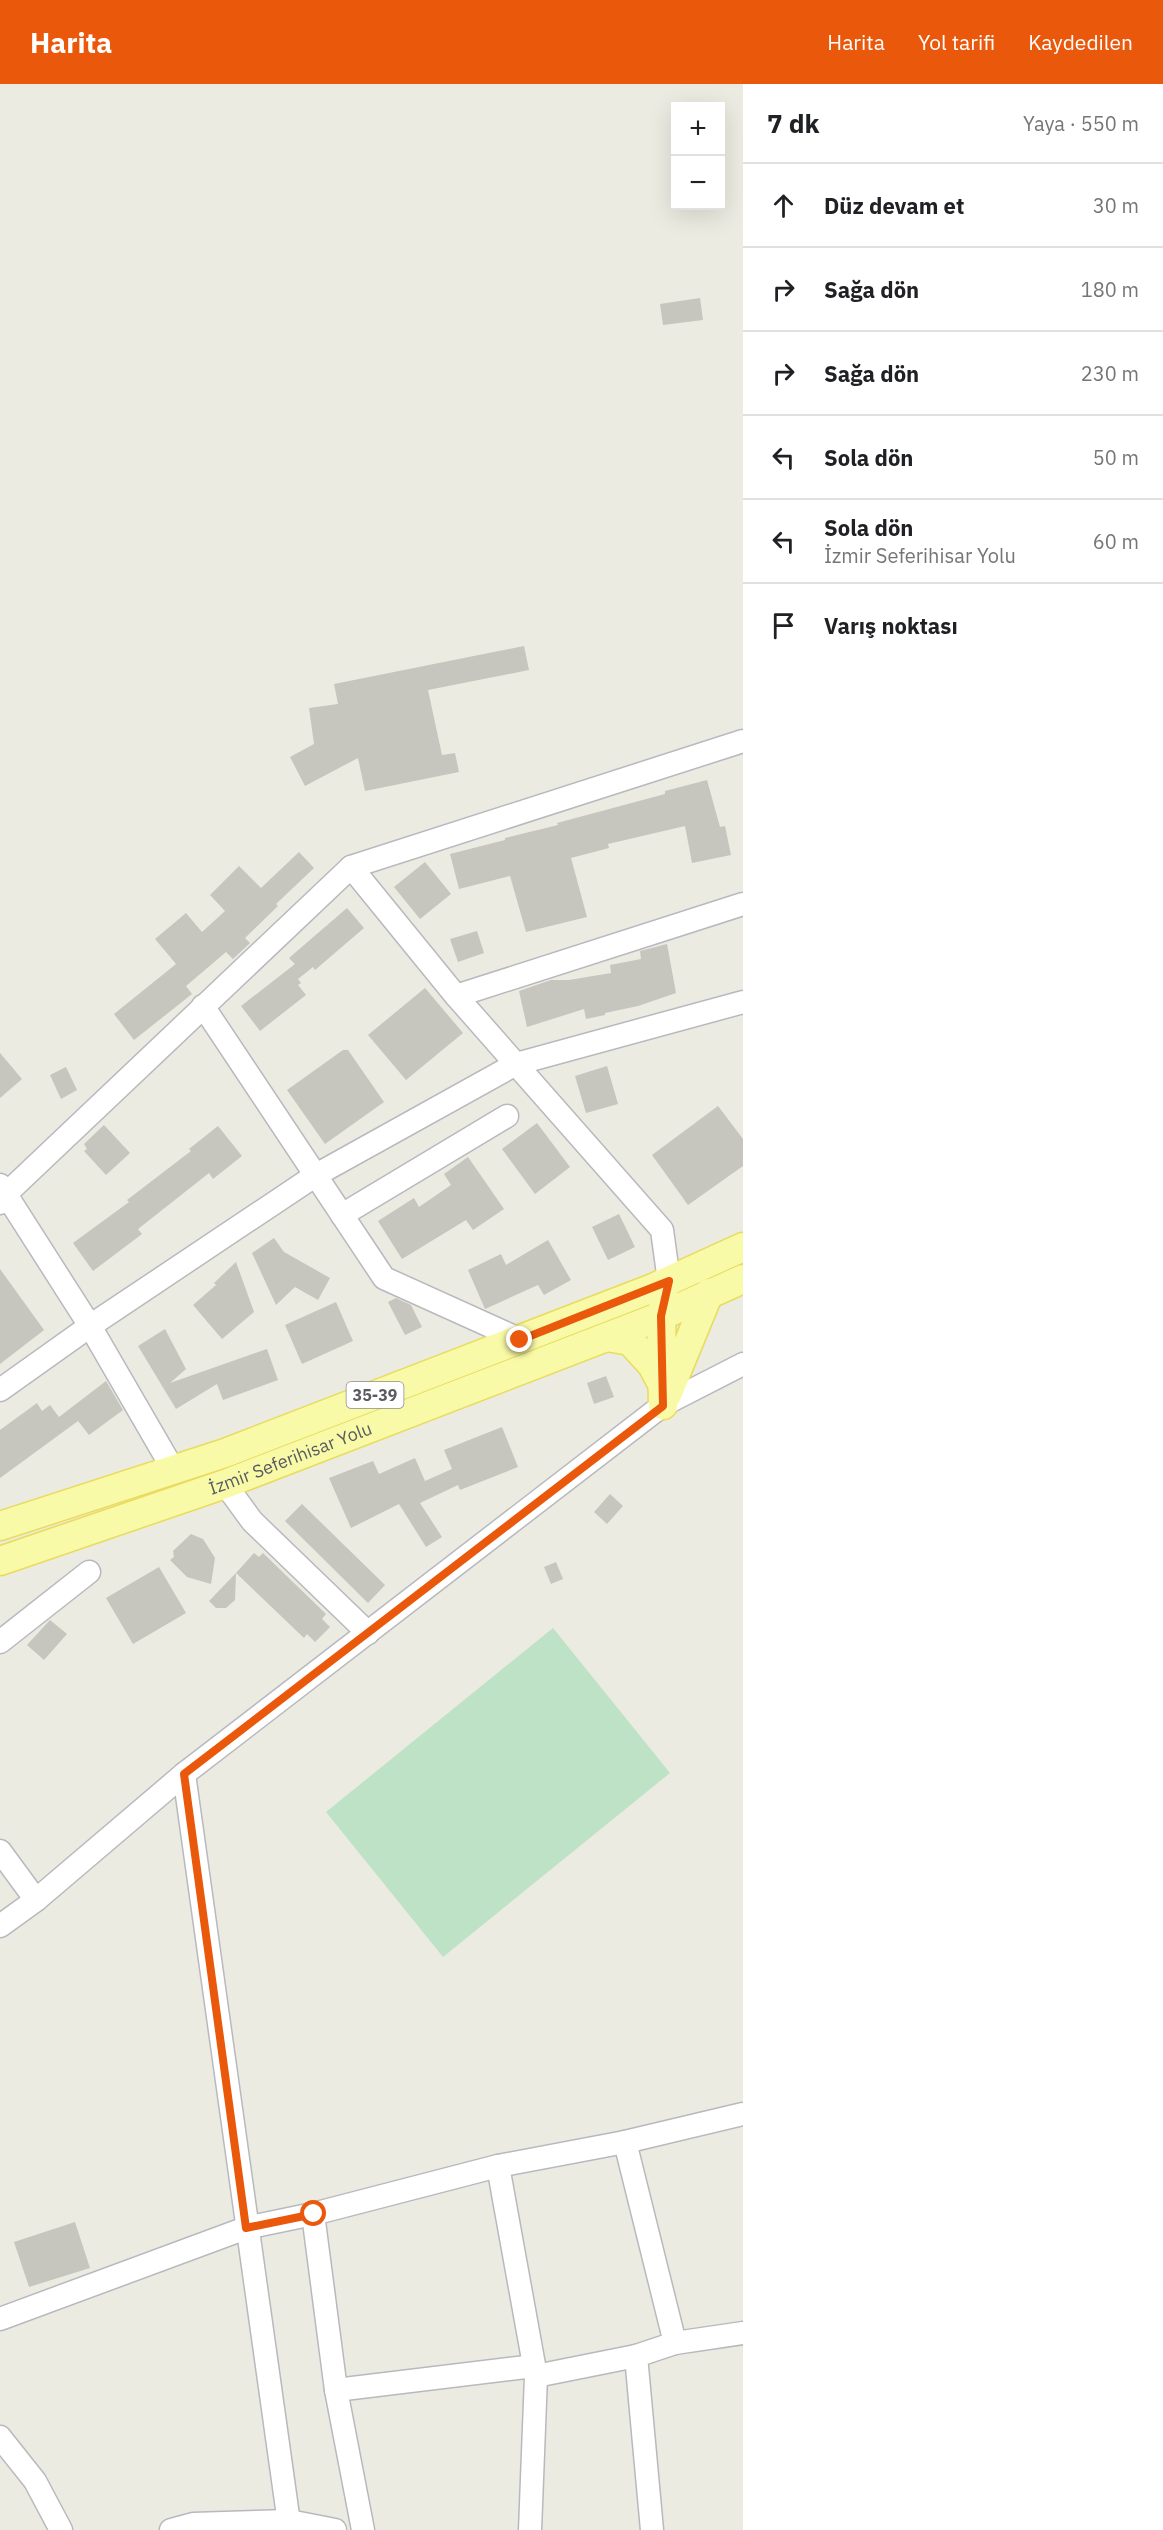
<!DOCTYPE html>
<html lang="tr">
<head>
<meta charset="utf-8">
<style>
  body { margin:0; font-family:"IBM Plex Sans",sans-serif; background:#f6f6f6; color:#202124 }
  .controls { position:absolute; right:18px; top:18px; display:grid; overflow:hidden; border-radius:0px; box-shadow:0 6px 24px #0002 }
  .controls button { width:54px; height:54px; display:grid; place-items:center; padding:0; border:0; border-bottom:2px solid #e0e0e0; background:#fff; color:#202124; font:30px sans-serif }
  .stop { position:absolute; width:18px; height:18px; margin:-14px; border:4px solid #ea580c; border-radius:50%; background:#fff }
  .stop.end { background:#ea580c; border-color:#fff; box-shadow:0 2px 6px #0008 }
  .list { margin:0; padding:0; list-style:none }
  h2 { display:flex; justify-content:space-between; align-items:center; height:78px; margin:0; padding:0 24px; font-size:26px }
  h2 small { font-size:20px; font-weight:400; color:#757577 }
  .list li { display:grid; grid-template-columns:39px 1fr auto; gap:18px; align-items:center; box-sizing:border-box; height:84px; padding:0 24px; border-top:2px solid #e0e0e0 }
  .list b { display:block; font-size:22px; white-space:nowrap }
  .list p { margin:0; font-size:20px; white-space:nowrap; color:#757577 }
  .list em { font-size:20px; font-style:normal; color:#757577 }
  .icon { flex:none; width:33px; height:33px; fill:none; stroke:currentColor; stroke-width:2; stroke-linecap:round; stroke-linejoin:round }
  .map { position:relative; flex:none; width:743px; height:2446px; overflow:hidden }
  header { display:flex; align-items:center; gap:36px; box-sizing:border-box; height:84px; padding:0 30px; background:#ea580c; color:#fff }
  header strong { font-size:28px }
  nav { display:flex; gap:33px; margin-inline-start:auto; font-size:21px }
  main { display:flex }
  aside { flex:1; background:#fff }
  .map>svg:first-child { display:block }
  .green { fill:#bee2c5 }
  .building { fill:#c6c5be }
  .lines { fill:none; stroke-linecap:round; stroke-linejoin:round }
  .minor-casing { stroke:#b8b9bf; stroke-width:25 }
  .major-casing { stroke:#e9db5d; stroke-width:31 }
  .minor { stroke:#fff; stroke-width:22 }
  .major { stroke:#f9faa7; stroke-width:28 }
  .route { stroke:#ea580c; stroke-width:8 }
  .labels { text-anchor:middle; stroke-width:4.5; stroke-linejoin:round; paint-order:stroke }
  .shield { fill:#fff; stroke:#8b8c90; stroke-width:1.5 }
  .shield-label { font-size:16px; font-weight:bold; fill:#595b61 }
  .street-label { font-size:18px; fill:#595b61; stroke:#fff }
</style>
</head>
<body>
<header>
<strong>Harita</strong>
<nav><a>Harita</a><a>Yol tarifi</a><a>Kaydedilen</a></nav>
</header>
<main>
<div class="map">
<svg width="743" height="2446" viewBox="0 0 743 2446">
  <rect width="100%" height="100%" fill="#ecebe1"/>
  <polygon class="green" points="553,1544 670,1689 443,1873 326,1728"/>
  <g class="building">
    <polygon points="700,214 703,236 663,241 660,220"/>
    <polygon points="524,562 529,586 428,606 442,671 455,669 459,688 365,707 358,674 305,702 290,673 314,660 309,624 338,620 334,600"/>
    <polygon points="707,696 720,743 725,742 731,771 692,779 685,742 608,760 609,764 571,774 587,833 526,848 510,792 459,805 450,770 505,756 505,754 558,741 557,739 665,710 665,707"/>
    <polygon points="299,768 314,784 276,820 278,822 245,854 250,859 233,875 226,868 186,902 192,910 134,956 114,930 176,880 155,855 186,829 202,848 225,827 210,811 239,782 261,804"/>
    <polygon points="425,778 451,810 420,835 394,803"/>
    <polygon points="347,824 364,844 315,886 313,883 298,895 301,899 298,901 306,911 260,947 241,922 295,880 289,874"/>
    <polygon points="477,847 484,869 458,878 450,855"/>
    <polygon points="667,860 676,909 638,922 605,929 605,931 586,935 584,925 527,943 519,907 551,896 569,896 611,889 610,881 641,875 640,867"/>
    <polygon points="425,904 463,949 406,996 368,951"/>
    <polygon points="343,966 348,966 384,1018 325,1060 287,1006"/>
    <polygon points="0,969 22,995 0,1014"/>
    <polygon points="607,982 618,1020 586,1029 575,992"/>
    <polygon points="66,983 77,1006 61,1015 50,991"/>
    <polygon points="718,1022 743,1055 743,1082 688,1121 652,1071"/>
    <polygon points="537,1039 570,1083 535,1110 502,1065"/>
    <polygon points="104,1041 130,1069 106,1091 84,1067 87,1065 84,1060"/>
    <polygon points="218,1042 242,1072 213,1095 209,1089 138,1145 142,1150 93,1187 73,1159 129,1118 127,1116 191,1067 189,1065"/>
    <polygon points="468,1073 504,1125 473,1146 466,1136 402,1175 378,1137 414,1114 419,1123 451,1101 444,1090"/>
    <polygon points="619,1130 635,1163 608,1176 592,1143"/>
    <polygon points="274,1154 284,1168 330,1194 318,1216 295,1203 276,1221 252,1169"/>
    <polygon points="548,1156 571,1196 544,1211 538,1201 485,1225 468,1186 501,1170 506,1181"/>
    <polygon points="236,1178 254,1228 222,1255 193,1221 216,1201 214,1199"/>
    <polygon points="0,1185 44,1246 0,1280"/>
    <polygon points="396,1214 411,1221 422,1243 405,1251 388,1218"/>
    <polygon points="336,1218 353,1257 302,1280 285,1241"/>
    <polygon points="165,1245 186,1285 170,1299 267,1265 278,1296 223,1316 217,1300 176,1325 138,1262"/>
    <polygon points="606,1292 614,1313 594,1320 587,1299"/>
    <polygon points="106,1297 123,1326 89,1351 78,1337 0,1394 0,1346 37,1319 42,1327 50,1321 59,1333"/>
    <polygon points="502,1343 518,1383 460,1406 458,1401 420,1419 442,1453 426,1463 399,1420 351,1444 329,1394 373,1377 379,1390 415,1374 425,1397 452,1385 444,1366"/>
    <polygon points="610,1410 623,1422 607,1440 594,1428"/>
    <polygon points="302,1420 385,1501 368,1519 285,1437"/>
    <polygon points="191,1450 203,1455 215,1474 211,1500 187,1493 170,1476 174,1473 173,1467"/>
    <polygon points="254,1469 259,1473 263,1469 326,1530 322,1535 330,1543 315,1558 307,1550 304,1554 236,1489"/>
    <polygon points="556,1478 563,1495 551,1500 544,1483"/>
    <polygon points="159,1483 186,1529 133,1560 106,1514"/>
    <polygon points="236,1489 235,1516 226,1524 216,1524 209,1517"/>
    <polygon points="50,1536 67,1550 44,1576 27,1561"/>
    <polygon points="75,2138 90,2184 29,2203 14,2158"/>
  </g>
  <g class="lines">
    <g class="minor-casing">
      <g id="minor">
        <polyline points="351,783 456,912 662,1146 669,1197"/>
        <polyline points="456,912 743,820"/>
        <polyline points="203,922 384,1194 521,1256"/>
        <polyline points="0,1101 90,1242 174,1387"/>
        <polyline points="0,1119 7,1109 351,783 743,657"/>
        <polyline points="342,1131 507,1032"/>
        <polyline points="0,1306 90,1242 316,1091 516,980 743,918"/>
        <polyline points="225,1400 252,1437 368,1549"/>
        <polyline points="0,1558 89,1488"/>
        <polyline points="184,1690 290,2446"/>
        <polyline points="0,1767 36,1816"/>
        <polyline points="0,1842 36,1816 184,1690 663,1321 743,1280"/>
        <polyline points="625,2058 675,2259"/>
        <polyline points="498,2082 536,2292 530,2446"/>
        <polyline points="313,2130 336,2306 363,2446"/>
        <polyline points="0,2235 246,2144 313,2130 498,2082 625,2058 743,2030"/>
        <polyline points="636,2272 652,2446"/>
        <polyline points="536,2292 636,2272 675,2259 743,2249"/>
        <polyline points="336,2306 534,2282"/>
        <polyline points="0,2353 35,2397 61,2446"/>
        <polyline points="171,2446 193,2440 289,2437 335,2446"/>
      </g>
    </g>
    <g class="major-casing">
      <g id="major">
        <polyline points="607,1253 630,1257 652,1281 662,1300"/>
        <polyline points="667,1311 709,1209"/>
        <polyline points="663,1321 661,1232 665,1216"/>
        <polyline points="0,1442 225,1369 653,1204 743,1163"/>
        <path id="s1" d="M0,1477l225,-77 436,-168 82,-37"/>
      </g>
    </g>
    <use href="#minor" class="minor"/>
    <use href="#major" class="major"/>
  </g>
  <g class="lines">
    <polyline class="route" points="314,2130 246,2144 184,1690 663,1322 661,1232 669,1197 520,1256"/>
  </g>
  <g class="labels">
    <rect class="shield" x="346.5" y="1298" width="57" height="26" rx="4.5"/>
    <g class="shield-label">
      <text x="375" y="1317">35-39</text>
    </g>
    <g class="street-label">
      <text dy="6" stroke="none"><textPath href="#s1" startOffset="308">İzmir Seferihisar Yolu</textPath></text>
    </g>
  </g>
</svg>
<div class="controls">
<button>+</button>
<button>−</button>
</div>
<div class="stop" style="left:314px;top:2130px"></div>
<div class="stop end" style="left:520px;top:1256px"></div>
</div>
<aside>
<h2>7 dk<small>Yaya · 550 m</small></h2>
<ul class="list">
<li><svg class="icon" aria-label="ahead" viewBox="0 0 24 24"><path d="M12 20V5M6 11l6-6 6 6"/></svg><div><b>Düz devam et</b></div><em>30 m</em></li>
<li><svg class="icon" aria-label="right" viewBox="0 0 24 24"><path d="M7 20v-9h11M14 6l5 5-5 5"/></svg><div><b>Sağa dön</b></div><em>180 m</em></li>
<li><svg class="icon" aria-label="right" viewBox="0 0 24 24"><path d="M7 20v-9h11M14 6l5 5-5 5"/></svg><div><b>Sağa dön</b></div><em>230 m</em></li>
<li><svg class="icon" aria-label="left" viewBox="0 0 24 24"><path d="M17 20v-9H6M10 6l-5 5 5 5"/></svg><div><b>Sola dön</b></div><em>50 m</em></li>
<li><svg class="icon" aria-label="left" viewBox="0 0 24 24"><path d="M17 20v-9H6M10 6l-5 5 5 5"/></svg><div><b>Sola dön</b><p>İzmir Seferihisar Yolu</p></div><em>60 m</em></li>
<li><svg class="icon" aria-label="arrive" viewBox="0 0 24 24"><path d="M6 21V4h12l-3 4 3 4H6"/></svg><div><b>Varış noktası</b></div></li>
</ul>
</aside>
</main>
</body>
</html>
